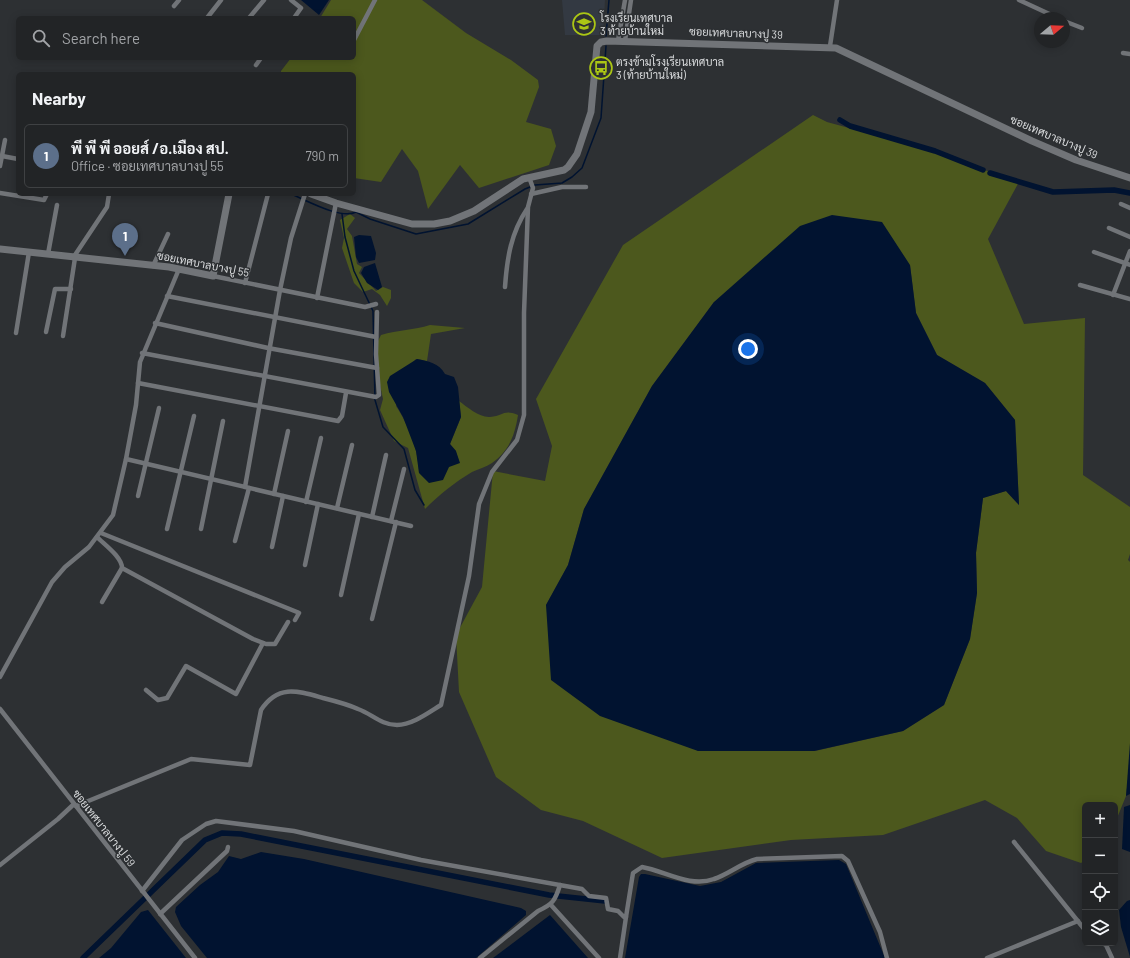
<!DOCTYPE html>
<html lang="en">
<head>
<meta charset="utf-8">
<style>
  body { margin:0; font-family:Barlow,Sarabun,sans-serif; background:#2e3032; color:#f1f3f6 }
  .controls { position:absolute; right:12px; bottom:12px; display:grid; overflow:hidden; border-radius:6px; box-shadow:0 2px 10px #0003 }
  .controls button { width:36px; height:36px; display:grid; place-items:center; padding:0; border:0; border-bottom:1px solid #3f4143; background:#222426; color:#f1f3f6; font:20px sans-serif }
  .compass { position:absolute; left:1034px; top:12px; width:36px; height:36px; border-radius:50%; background:#222426; box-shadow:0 2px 10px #0003; rotate:71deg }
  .you { position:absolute; left:748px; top:349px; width:14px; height:14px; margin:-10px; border:3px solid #fff; border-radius:50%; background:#1a73e8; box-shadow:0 0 0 6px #1a73e833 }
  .badge { display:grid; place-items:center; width:26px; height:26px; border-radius:50%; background:#abc615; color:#fff; font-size:13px; font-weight:700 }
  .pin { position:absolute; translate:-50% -33px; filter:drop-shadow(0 1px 2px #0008) }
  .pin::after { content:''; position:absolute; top:21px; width:14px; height:12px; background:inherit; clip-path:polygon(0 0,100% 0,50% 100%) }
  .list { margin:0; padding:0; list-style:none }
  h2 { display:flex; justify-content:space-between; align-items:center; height:52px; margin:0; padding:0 16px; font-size:17px }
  h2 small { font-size:13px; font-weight:400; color:#a2a4a7 }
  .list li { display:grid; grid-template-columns:26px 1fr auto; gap:12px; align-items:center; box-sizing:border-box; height:64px; margin:0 8px 8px; padding:0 8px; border:1px solid #3f4143; border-radius:6px }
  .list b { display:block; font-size:15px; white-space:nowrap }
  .list p { margin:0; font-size:13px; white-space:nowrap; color:#a2a4a7 }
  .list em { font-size:13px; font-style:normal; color:#a2a4a7 }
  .icon { flex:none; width:22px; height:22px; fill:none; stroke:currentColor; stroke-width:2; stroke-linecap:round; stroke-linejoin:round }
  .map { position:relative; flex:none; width:1130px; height:958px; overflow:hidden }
  .search { position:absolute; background:#222426; box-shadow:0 2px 10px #0003; left:16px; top:16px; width:340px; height:44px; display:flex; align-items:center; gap:10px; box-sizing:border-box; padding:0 14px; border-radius:6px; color:#a2a4a7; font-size:15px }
  .panel { position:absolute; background:#222426; box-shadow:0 2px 10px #0003; left:16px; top:72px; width:340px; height:124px; border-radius:6px }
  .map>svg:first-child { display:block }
  .built { fill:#333942 }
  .green { fill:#4c581d; fill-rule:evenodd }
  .water { fill:#011330 }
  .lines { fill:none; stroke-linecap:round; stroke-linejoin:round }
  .stream { stroke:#011330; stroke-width:1.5 }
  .canal { stroke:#011330; stroke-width:5.5 }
  .street { stroke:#717478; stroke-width:4.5 }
  .secondary { stroke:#717478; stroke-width:7 }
  .labels { text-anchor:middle; stroke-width:3; stroke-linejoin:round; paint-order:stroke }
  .poi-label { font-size:11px; fill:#d9dbdd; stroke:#2d3033; text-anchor:start }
  .street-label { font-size:11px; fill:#d9dbdd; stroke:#2d3033 }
</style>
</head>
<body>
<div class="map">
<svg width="1130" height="958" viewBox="0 0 1130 958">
  <rect width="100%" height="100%" fill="#2d3033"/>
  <polygon class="built" points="562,0 605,0 603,35 565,35"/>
  <g class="green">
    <polygon points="331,0 422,0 466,33 511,60 538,80 539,87 526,122 551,129 556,146 549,165 479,188 460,165 428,209 418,171 402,149 381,182 354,178 354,74 281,74 281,71 291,58 354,58 354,18 320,18"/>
    <path d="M813,115l14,7 95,26 97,34 -31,57 36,85 61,-6 -2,157 47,32v47l-2,6 2,2v203l-4,31 -11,27v-18h-30v55l-4,3 -35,-12 -29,-33 -32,-18 -102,35 -92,5 -129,18 -79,-37 -42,-11 -45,-33 -37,-85 -3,-57 26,-48 11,-116 52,10 7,-35 -16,-47 87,-154zM910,265l6,48 21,42 48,28 30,37 4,85 -13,-14 -23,7 -7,55 1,40 -7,46 -26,66 -41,26 -88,20h-117l-152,-146 22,-40 16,-56 68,-123 62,-84z"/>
    <polygon points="350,214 355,218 347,229 352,236 357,264 362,267 359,273 376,291 383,287 391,290 391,298 387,306 380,295 372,289 363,292 354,283 342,248 344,238 340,220"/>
    <path d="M430,325l35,3 -34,6 -4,27 -11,-2 -4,4 -16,43c12,18 23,45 23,67l30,-6 7,-16 -6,-7 11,-27 -2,-16c8,6 21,17 31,16 14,-1 13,-8 28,-2 -3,20 -9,36 -26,48 -6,4 -14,6 -20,9 -17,10 -33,23 -47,37l-17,-61 -14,-7 -14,-31 3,-11 -6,-28 -1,-26 5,-10c17,-5 33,-5 49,-10z"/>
  </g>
  <g class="water">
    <polygon points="301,0 329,0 319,15"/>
    <polygon points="832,215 882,222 910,265 916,313 937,355 985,383 1015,420 1019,505 1006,491 983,498 976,553 977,593 970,639 944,705 903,731 814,751 698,751 600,716 551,680 546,605 568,565 584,509 652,386 714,302 800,226"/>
    <polygon points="359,235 371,236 376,253 375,260 359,263 356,257 354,237"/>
    <polygon points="375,263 382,287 378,290 367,283 361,273 364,267"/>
    <path d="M417,359c11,2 22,4 28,15l9,3 4,10 3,30 -11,27 6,7 4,12 -11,4 -6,13 -14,3 -10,-10 -3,-22 -13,-34 -14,-25 -2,-10 3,-6z"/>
    <polygon points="1130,743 1130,794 1126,796"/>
    <polygon points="1130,805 1130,852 1122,849 1124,807"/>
    <polygon points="261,852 304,859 521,908 526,911 526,915 476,958 207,958 181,926 175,912 176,907 200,885 218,872 229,856 241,859"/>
    <polygon points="839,860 846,864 885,958 625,958 639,877 641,874 645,874 700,886 721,882 756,863"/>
    <polygon points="1130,900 1130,957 1121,927 1119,910 1127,901"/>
    <polygon points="148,910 186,958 99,958 111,948 141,912"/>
    <polygon points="550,915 588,958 493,958"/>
  </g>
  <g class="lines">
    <g class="stream">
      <polyline points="606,36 609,0"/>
      <path d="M291,194c15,6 50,26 65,18l14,7 46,15 52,-10 57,-35 10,-4 27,-2 10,-6 10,-9 19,-50 5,-72"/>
      <polyline points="342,214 345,237 354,271 373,311 375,400 383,427 404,449 415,490 424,505"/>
    </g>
    <g class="canal">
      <polyline points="840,120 850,126 935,151 983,170"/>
      <polyline points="990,173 1053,192 1114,190 1130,193"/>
      <polyline points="83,958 205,840 222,833 241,834 549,895 605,901"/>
    </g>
    <g class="street">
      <polyline points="291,0 301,8 294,18"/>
      <polyline points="1019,0 1058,18"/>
      <polyline points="174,6 179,0"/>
      <polyline points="207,18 221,0"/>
      <polyline points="249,18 264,0"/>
      <polyline points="1064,21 1082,28"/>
      <polyline points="354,40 375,0"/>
      <polyline points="618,41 625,0"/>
      <polyline points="625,41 631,0"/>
      <polyline points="830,46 837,0"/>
      <polyline points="1123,53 1130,54"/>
      <polyline points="256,65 261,58"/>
      <polyline points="2,156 18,159"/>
      <polyline points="0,166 5,140"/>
      <polyline points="0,193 44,200 47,194"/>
      <polyline points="531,194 562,187 586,187"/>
      <polyline points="1121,204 1130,208"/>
      <polyline points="1109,228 1130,237"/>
      <polyline points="1094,252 1130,265"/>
      <polyline points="48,254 57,205"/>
      <polyline points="73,258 107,207 109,194"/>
      <polyline points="153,266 168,234"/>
      <polyline points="213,276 365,307 376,304"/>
      <polyline points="245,283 268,194"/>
      <polyline points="1080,285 1130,299"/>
      <path d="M505,287c2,-29 6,-54 22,-78"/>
      <polyline points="1113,295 1130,251"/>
      <polyline points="167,296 376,337"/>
      <polyline points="317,298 336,203"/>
      <polyline points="155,323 268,348 377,368"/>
      <polyline points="46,332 55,289 71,289"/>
      <polyline points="16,333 29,252"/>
      <polyline points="63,336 75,258"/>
      <polyline points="142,353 376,397 379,395 376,354 377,312"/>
      <polyline points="138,383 338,421 342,416 346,393"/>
      <polyline points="126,459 411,526"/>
      <polyline points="245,487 280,290 291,238 305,194"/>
      <polyline points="274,494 288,431"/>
      <polyline points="138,496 159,408"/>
      <polyline points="306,502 321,438"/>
      <polyline points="337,508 352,445"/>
      <polyline points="372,517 386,455"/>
      <polyline points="391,521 404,469"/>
      <polyline points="167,529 194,416"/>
      <polyline points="201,529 223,421"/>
      <polyline points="101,533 297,612 299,613 295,620"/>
      <path d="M97,537c8,8 25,20 25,31l-20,34"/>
      <polyline points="235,541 249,488"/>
      <polyline points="272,547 283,496"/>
      <polyline points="305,565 318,504"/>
      <polyline points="122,568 253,639 266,644 275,644 288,622"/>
      <polyline points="341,595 359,514"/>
      <polyline points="372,619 396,522"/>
      <polyline points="0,677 52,582 65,567 89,547 113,515 126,459 136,405 140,362 179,269"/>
      <polyline points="146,690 158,700 167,698 186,666 236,694 263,643"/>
      <polyline points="0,709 195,958"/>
      <path d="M76,806l115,-47 59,6 11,-55c17,-26 37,-19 62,-12 12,3 24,6 35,11 14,5 23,16 39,16 15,0 31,-12 44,-20l28,-129 10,-72 13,-32 25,-32 7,-25v-102l4,-106 5,-19 -4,-11"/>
      <polyline points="1014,842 1085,930"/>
      <polyline points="0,865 58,819 74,804"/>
      <path d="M142,891l40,-51 24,-16 10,-3 78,10 127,29 161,29 7,7 17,2 2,11 10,2 6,6h2l7,-44 9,-6c23,4 48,21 72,12 15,-5 27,-16 43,-20l85,-3 6,5 32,71 7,26"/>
      <polyline points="551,905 599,958"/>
      <polyline points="160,914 227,851 228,847"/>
      <polyline points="1102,943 1106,945 1112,958"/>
      <path d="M480,958l58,-47c15,-7 17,-10 22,-26"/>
      <polyline points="620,958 626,917"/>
      <polyline points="987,958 1078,921"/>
    </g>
    <g class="secondary">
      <polyline points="311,194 336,203 412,224 434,224 450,221 474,211 523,179 564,170 568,167 577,154 591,112 597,46 601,42 607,41 836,48 1032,141 1076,160 1130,178"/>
      <polyline points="0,249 169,267 213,276 229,194"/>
    </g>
  </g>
  <defs>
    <g id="school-ring" transform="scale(1.15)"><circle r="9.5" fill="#2d3033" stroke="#abc615" stroke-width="1.5"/><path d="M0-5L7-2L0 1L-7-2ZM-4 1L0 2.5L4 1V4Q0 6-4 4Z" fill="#abc615"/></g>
    <g id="bus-ring" transform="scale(1.15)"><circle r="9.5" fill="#2d3033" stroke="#abc615" stroke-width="1.5"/><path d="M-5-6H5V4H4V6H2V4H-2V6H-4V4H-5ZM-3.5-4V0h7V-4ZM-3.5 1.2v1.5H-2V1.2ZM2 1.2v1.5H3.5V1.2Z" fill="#abc615"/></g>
  </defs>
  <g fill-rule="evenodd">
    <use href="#school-ring" x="584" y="24"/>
    <use href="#bus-ring" x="601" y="68"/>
  </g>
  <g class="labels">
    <g class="poi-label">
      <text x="600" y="22">โรงเรียนเทศบาล<tspan x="600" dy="13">3 ท้ายบ้านใหม่</tspan></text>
      <text x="616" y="66">ตรงข้ามโรงเรียนเทศบาล<tspan x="616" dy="13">3 (ท้ายบ้านใหม่)</tspan></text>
    </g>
    <g class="street-label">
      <text transform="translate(736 33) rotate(2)" y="4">ซอยเทศบาลบางปู 39</text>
      <text transform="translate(1054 137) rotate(23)" y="4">ซอยเทศบาลบางปู 39</text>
      <text transform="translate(203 264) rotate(11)" y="4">ซอยเทศบาลบางปู 55</text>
      <text transform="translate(104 828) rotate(52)" y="4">ซอยเทศบาลบางปู 59</text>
    </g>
  </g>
</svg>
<div class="controls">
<button>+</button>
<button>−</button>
<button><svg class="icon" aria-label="locate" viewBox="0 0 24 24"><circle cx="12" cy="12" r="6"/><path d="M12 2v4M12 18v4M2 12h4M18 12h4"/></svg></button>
<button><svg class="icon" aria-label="layers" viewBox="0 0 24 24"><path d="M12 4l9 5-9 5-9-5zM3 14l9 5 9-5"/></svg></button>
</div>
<svg class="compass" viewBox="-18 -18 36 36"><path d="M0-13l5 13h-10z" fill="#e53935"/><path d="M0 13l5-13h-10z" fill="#a2a4a7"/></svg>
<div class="you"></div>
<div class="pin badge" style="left:125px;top:256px;background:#5c6f8a">1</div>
<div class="search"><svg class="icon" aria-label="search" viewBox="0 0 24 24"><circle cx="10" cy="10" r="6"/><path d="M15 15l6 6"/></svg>Search here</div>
<section class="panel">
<h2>Nearby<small></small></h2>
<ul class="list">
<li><span class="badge" style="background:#5c6f8a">1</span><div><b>พี พี พี ออยส์ /อ.เมือง สป.</b><p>Office · ซอยเทศบาลบางปู 55</p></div><em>790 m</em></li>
</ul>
</section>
</div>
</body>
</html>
